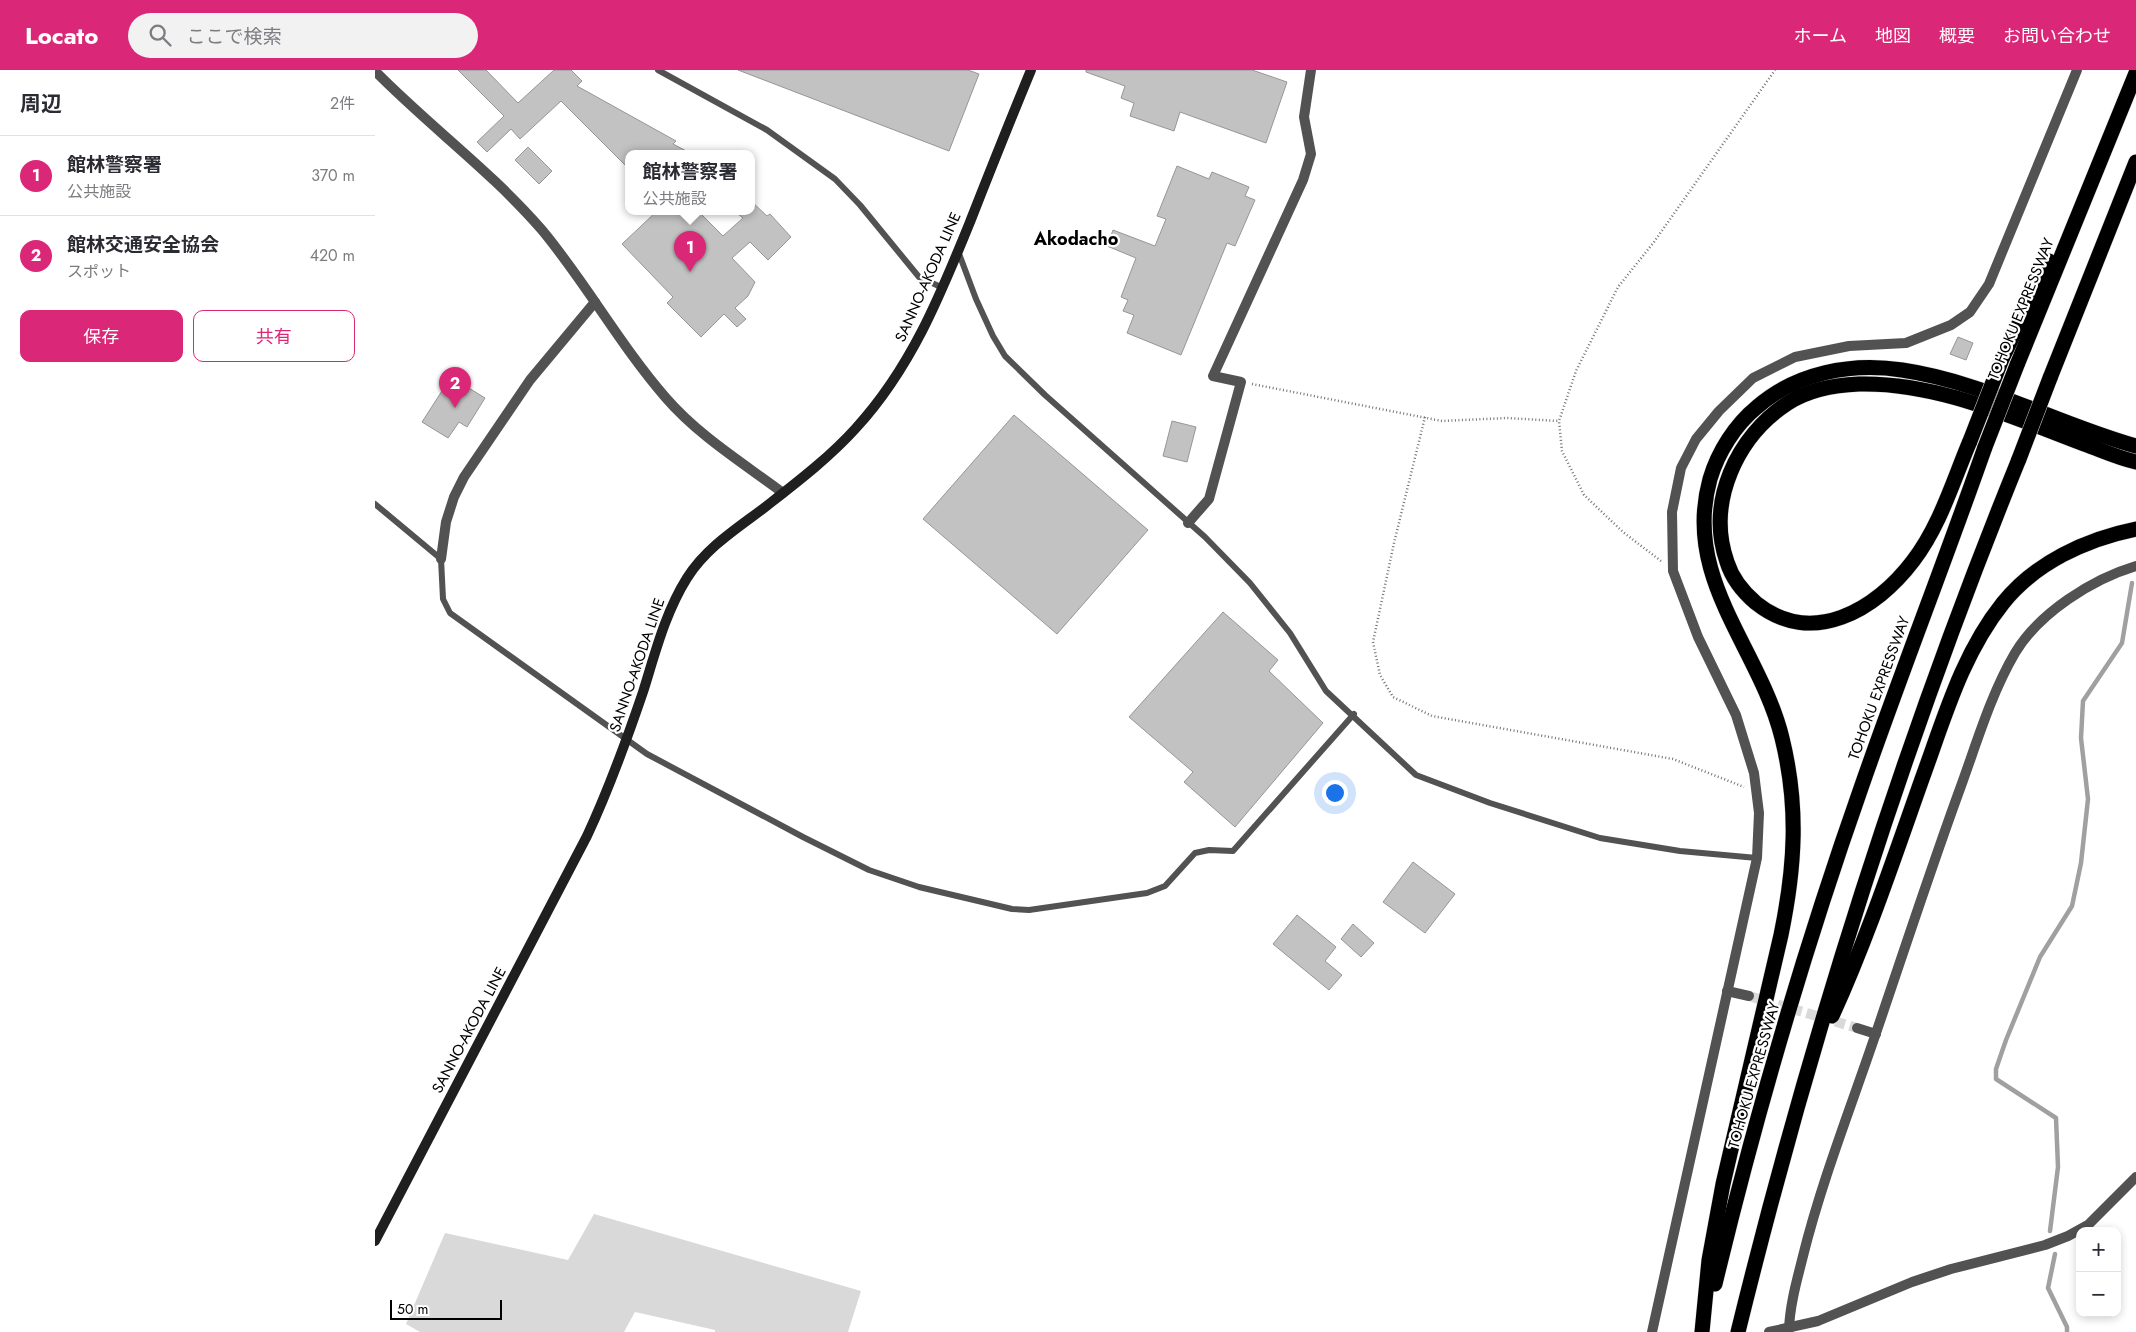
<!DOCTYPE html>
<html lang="ja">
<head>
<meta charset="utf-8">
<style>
  body { margin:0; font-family:Jost,"Noto Sans JP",sans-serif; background:#f2f2f3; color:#2b2b33 }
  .controls { position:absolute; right:15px; bottom:15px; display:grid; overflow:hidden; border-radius:10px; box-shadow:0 2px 8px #0003 }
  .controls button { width:45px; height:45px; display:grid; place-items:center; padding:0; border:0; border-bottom:1px solid #e1e1e2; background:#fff; color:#2b2b33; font:25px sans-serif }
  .scale { position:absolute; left:15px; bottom:12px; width:112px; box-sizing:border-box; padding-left:5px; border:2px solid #000; border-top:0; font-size:14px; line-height:18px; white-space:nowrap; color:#000; -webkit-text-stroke:4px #fff; paint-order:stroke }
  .you { position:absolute; left:959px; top:722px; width:18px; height:18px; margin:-12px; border:4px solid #fff; border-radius:50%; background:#1a73e8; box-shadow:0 0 0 8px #1a73e833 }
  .badge { display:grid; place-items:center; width:32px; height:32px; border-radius:50%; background:#db2777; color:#fff; font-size:16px; font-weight:700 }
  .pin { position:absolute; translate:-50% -41px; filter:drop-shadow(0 1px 2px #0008) }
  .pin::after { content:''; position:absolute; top:26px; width:18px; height:15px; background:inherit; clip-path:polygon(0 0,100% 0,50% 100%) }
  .popup { position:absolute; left:250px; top:80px; width:130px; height:65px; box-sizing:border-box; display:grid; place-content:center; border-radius:10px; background:#fff; filter:drop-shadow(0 1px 4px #0005); font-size:16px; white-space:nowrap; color:#7c7c81 }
  .popup b { font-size:19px; color:#2b2b33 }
  .popup::after { content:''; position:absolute; left:50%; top:100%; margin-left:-10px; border:10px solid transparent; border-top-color:#fff }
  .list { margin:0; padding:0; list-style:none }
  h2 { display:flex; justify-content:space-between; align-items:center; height:65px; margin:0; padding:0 20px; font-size:21px }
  h2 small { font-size:16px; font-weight:400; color:#7c7c81 }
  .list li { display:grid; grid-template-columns:32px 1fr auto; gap:15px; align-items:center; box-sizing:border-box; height:80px; padding:0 20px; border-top:1px solid #e1e1e2 }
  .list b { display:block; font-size:19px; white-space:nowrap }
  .list p { margin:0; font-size:16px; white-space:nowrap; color:#7c7c81 }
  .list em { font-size:16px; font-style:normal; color:#7c7c81 }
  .actions { display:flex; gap:10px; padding:15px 20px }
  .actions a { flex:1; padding:11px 0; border:1px solid #db2777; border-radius:10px; text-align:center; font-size:18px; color:#db2777 }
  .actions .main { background:#db2777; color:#fff }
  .icon { flex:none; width:28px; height:28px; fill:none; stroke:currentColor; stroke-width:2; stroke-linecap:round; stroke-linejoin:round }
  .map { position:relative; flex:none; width:1761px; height:1262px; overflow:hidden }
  header { display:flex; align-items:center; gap:30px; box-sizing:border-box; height:70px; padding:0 25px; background:#db2777; color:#fff }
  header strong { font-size:24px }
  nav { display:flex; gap:28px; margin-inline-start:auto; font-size:18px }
  .search { width:350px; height:45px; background:#f2f2f3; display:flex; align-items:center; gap:12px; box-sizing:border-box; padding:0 18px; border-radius:28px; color:#7c7c81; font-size:19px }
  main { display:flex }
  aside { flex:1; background:#fff }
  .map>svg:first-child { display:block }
  .green { fill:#d9d9d9 }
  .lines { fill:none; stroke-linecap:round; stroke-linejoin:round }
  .stream { stroke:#a0a0a0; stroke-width:4.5 }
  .building { fill:#c2c2c2; stroke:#969696 }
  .minor-tunnel { stroke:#d9d9d9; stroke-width:10; stroke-dasharray:10 5; stroke-linecap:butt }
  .motorway-casing { stroke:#dbdbdb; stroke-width:16 }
  .path { stroke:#747474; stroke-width:2.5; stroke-dasharray:1 2.5; stroke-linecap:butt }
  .service { stroke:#525252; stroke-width:6 }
  .minor { stroke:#525252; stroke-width:10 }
  .tertiary { stroke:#525252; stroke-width:10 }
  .secondary { stroke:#1f1f1f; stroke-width:10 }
  .motorway { stroke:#000; stroke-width:15 }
  .motorway-bridge-casing { stroke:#dbdbdb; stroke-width:16; stroke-linecap:butt }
  .motorway-bridge { stroke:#000; stroke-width:15 }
  .labels { text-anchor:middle; stroke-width:4.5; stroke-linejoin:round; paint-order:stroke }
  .street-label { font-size:15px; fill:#000; stroke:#fff }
  .quarter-label { font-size:18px; font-weight:bold; fill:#000; stroke:#fff }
</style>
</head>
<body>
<header>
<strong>Locato</strong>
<div class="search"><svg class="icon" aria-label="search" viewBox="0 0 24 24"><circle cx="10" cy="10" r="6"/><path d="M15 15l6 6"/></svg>ここで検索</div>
<nav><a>ホーム</a><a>地図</a><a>概要</a><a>お問い合わせ</a></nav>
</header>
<main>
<aside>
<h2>周辺<small>2件</small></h2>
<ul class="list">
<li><span class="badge">1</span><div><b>館林警察署</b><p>公共施設</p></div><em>370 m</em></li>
<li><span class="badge">2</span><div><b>館林交通安全協会</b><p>スポット</p></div><em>420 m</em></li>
</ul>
<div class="actions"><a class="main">保存</a><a>共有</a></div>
</aside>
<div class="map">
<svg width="1761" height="1262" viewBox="0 0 1761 1262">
  <rect width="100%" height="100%" fill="#fff"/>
  <polygon class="green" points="219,1144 486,1221 473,1262 340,1262 340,1260 260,1242 249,1262 45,1262 31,1254 70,1163 193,1190"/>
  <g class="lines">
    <g class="stream">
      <polyline points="1675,1161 1683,1097 1681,1048 1621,1009 1621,999 1631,970 1665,887 1697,836 1706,793 1713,729 1706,668 1708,631 1747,573 1757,513"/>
      <polyline points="1680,1184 1673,1218 1692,1257 1692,1262"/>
    </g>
  </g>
  <g class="building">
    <polygon points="83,0 111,0 143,33 179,0 196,0 207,11 202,16 301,71 298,74 315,83 254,83 254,99 186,31 145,69 136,59 112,82 102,72 129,46"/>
    <polygon points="363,0 593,0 604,4 574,81"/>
    <polygon points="711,0 877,0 912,12 891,73 805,42 799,61 755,46 759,33 746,28 750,16 711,2"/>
    <polygon points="153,77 177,101 164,114 140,90"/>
    <polygon points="802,96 834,109 837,102 874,117 870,126 880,130 860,176 852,173 806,285 752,263 759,245 748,241 753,230 746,227 761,188 732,176 738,160 780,176 791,149 782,146"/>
    <polygon points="376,131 392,146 395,144 416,167 393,190 375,172 357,188 380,212 373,226 360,238 371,249 362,257 349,244 326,267 292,233 298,227 247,174 282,141 323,141 348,166 368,148 359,141 376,141"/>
    <polygon points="1583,267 1598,273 1591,290 1575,284"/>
    <polygon points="76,307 110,328 92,357 84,352 73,368 47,352"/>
    <polygon points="639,345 773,460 682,564 548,449"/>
    <polygon points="797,351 821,357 812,392 788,386"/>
    <polygon points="848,542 903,590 894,601 948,653 860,757 809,712 818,702 754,647"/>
    <polygon points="1038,792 1080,824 1050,863 1008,832"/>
    <polygon points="922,845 961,877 950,891 967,905 954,920 898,874"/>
    <polygon points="978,854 999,873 986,887 966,869"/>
  </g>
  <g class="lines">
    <polyline class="minor-tunnel" points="1374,926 1482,958"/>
    <g class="motorway-casing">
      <g id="motorway">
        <polyline points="1627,289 1674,191"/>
        <polyline points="1642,295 1761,3"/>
        <polyline points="1675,308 1761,92"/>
        <path d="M1595,371c-17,40 -30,85 -57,120 -37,49 -101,87 -157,42 -13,-11 -24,-25 -29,-41 -21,-60 10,-126 61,-159 20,-13 47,-18 71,-19 78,-2 153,33 225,60 17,6 34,14 52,18"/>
        <path d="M1457,946c35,-77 62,-158 90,-237 22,-60 40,-125 81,-176 32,-40 83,-64 133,-74"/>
        <path d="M1340,1214c40,-166 89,-334 146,-496 40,-115 84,-227 124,-341"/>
        <path d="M1327,1262l7,-72 14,-76 58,-249c14,-68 18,-128 1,-197 -22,-90 -100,-159 -72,-259 8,-27 25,-54 47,-72 39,-34 94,-45 145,-37 82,12 155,54 234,76"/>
        <path d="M1363,1262c73,-297 166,-590 281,-873"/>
      </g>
    </g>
    <g class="path">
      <polyline points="877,314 1067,351 1132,348 1184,351"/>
      <polyline points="1050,347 1019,473 998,572 1005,605 1018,627 1057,646 1298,689 1369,717"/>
      <polyline points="1286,491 1248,462 1209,425 1187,381 1184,351 1201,301 1243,217 1279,172 1400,0"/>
    </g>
    <g class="service">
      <polyline points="283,0 392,60 460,109 485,135 544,207 568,218"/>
      <polyline points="583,181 601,229 618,266 630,286 670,325 830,467 875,513 915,563 951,621 1041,705 1115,733 1225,768 1305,781 1382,788"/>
      <polyline points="0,434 66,489 68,529 75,543 272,684 428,767 494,800 544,817 637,839 654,840 772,823 790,816 820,783 834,780 858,781 979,644"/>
    </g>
    <g class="minor">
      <polyline points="813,453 834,429 866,312 838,306 928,110 936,84 929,47 936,0"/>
      <polyline points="66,489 71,452 79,427 89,407 155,310 220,232"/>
      <polyline points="1352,921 1374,926"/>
      <polyline points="1482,958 1501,964"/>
      <path d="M1414,1259c1,-25 8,-49 14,-73 19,-76 48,-149 73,-223 28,-82 55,-165 85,-247 16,-44 30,-92 54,-133 24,-40 77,-74 121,-87"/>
      <polyline points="1394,1262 1443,1251 1537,1212 1576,1199 1670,1175 1693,1166 1713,1155 1761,1107"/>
    </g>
    <g class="tertiary">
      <path d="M0,1c54,55 117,101 167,159 44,53 78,115 124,168 33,38 77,65 117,95"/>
      <polyline points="1277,1262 1382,788 1384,743 1379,703 1361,645 1323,567 1298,501 1297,442 1306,398 1321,369 1344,341 1378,308 1420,287 1474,276 1531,273 1576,255 1595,242 1614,214 1702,0"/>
    </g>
    <path class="secondary" d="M0,1171l212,-405c22,-47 39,-94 56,-144 12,-38 22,-79 44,-114 19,-30 49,-49 77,-70 32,-25 65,-50 92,-80 55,-60 84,-132 114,-206 20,-51 40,-101 61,-152"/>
    <use href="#motorway" class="motorway"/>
    <g class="motorway-bridge-casing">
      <g id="motorway-bridge">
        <polyline points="1595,371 1627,289"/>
        <polyline points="1610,377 1642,295"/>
        <polyline points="1644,389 1675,308"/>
      </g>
    </g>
    <use href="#motorway-bridge" class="motorway-bridge"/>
  </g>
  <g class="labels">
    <g class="street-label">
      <text transform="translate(553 207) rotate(-66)" y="5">SANNO-AKODA LINE</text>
      <text transform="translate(1646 239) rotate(-68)" y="5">TOHOKU EXPRESSWAY</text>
      <text transform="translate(262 595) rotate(-71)" y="5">SANNO-AKODA LINE</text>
      <text transform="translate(1504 618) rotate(-70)" y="5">TOHOKU EXPRESSWAY</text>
      <text transform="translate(94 960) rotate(-62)" y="5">SANNO-AKODA LINE</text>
      <text transform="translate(1379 1005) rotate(-74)" y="5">TOHOKU EXPRESSWAY</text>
    </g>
    <g class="quarter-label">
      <text x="701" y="175">Akodacho</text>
    </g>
  </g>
</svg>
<div class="controls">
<button>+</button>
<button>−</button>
</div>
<div class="scale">50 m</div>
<div class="you"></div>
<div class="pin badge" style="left:315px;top:202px">1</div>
<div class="popup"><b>館林警察署</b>公共施設</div>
<div class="pin badge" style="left:80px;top:338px">2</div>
</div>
</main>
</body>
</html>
